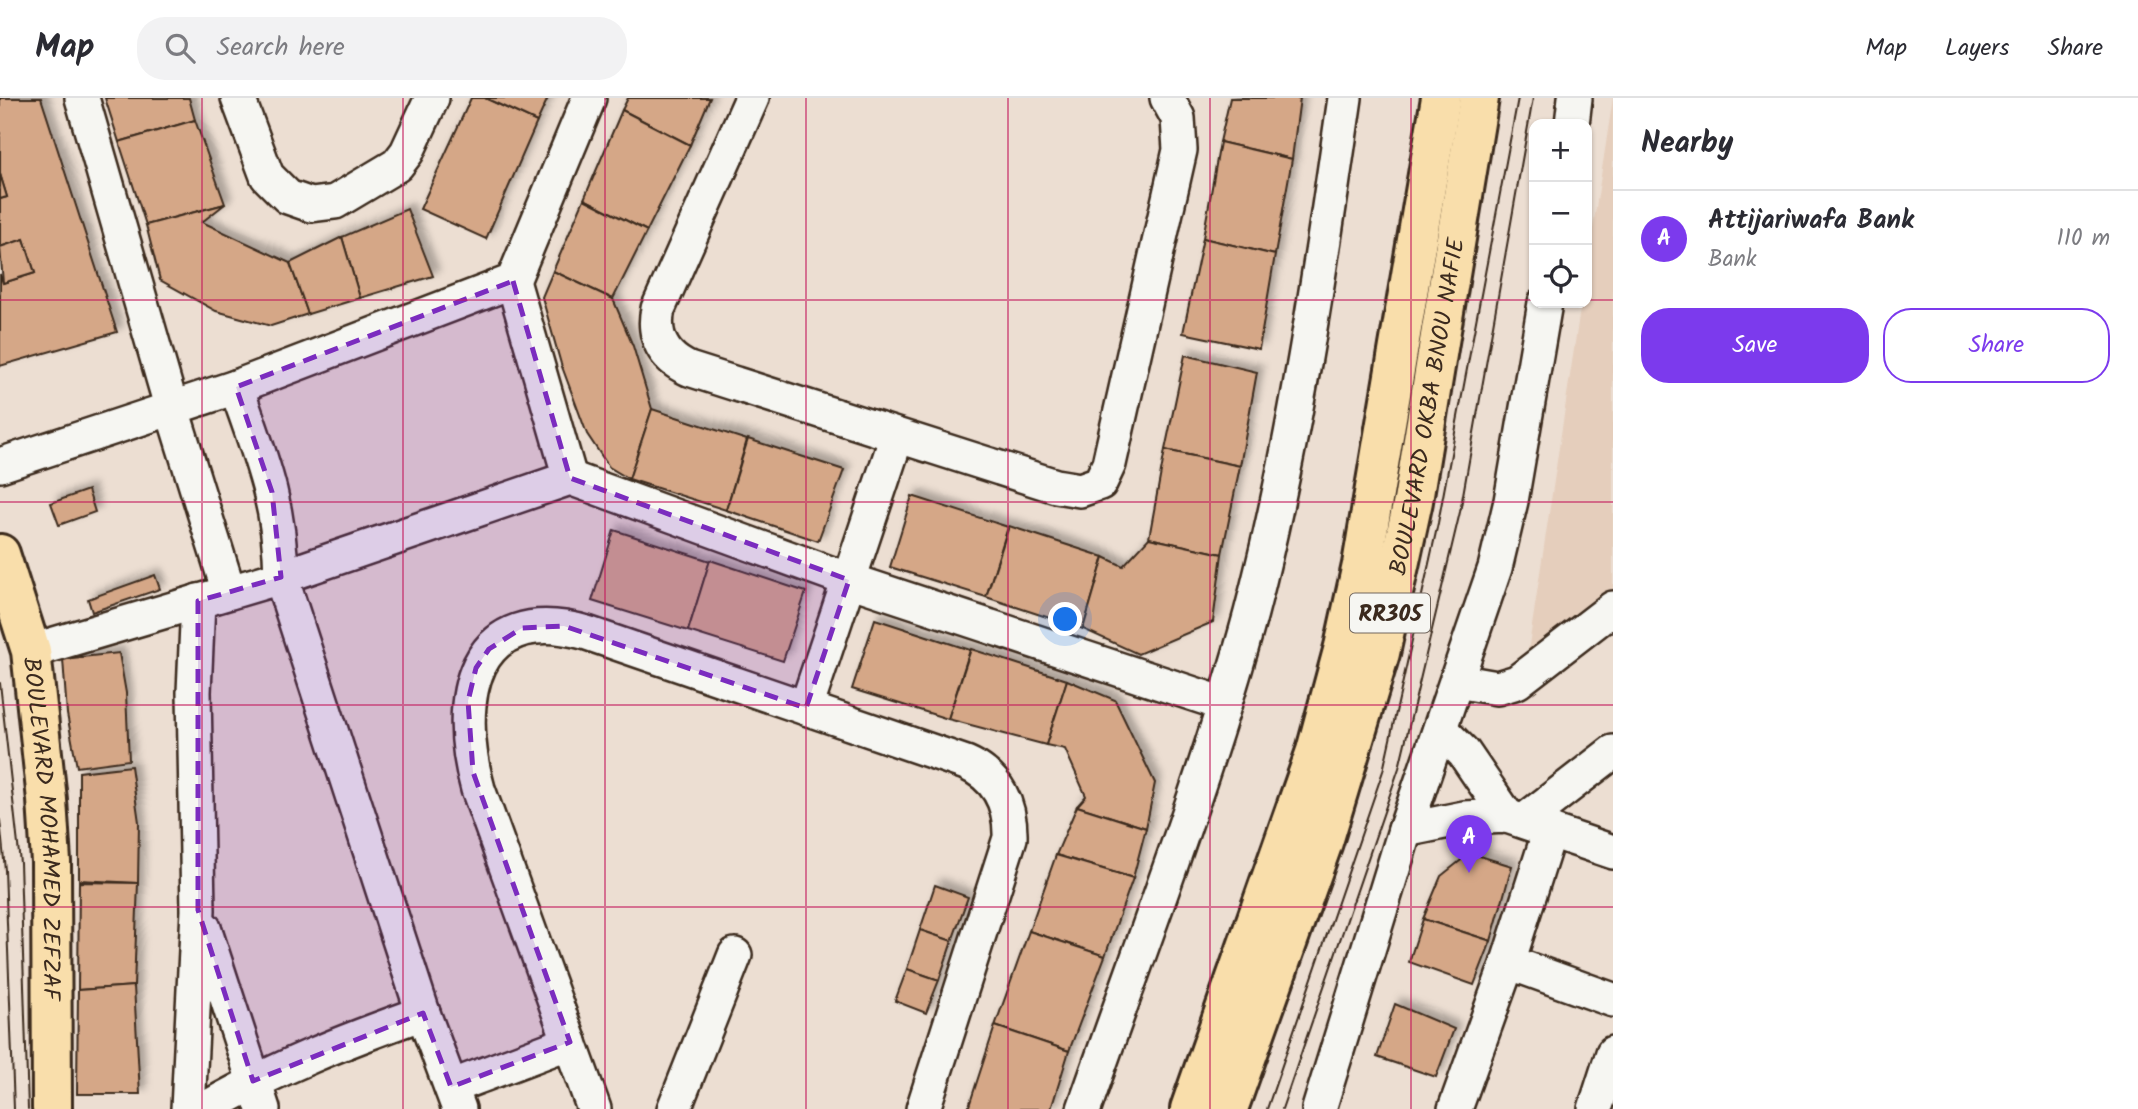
<!DOCTYPE html>
<html lang="en">
<head>
<meta charset="utf-8">
<style>
  body { margin:0; font-family:Kalam,sans-serif; background:#f2f2f3; color:#2b2b33 }
  .controls { position:absolute; right:21px; top:21px; display:grid; overflow:hidden; border-radius:14px; box-shadow:0 2px 5px #0004 }
  .controls button { width:63px; height:63px; display:grid; place-items:center; padding:0; border:0; border-bottom:2px solid #e1e1e2; background:#fff; color:#2b2b33; font:35px sans-serif }
  .you { position:absolute; left:1066px; top:522px; width:24px; height:24px; margin:-18px; border:5px solid #fff; border-radius:50%; background:#1a73e8; box-shadow:0 0 0 10px #1a73e833 }
  .badge { display:grid; place-items:center; width:46px; height:46px; border-radius:50%; background:#7c3aed; color:#fff; font-size:23px; font-weight:700 }
  .pin { position:absolute; translate:-50% -58px; filter:drop-shadow(0 2px 4px #0008) }
  .pin::after { content:''; position:absolute; top:37px; width:24px; height:21px; background:inherit; clip-path:polygon(0 0,100% 0,50% 100%) }
  .list { margin:0; padding:0; list-style:none }
  h2 { display:flex; justify-content:space-between; align-items:center; height:91px; margin:0; padding:0 28px; font-size:30px }
  h2 small { font-size:23px; font-weight:400; color:#7c7c81 }
  .list li { display:grid; grid-template-columns:46px 1fr auto; gap:21px; align-items:center; box-sizing:border-box; height:98px; padding:0 28px; border-top:2px solid #e1e1e2 }
  .list b { display:block; font-size:26px; white-space:nowrap }
  .list p { margin:0; font-size:23px; white-space:nowrap; color:#7c7c81 }
  .list em { font-size:23px; font-style:normal; color:#7c7c81 }
  .actions { display:flex; gap:14px; padding:21px 28px }
  .actions a { flex:1; padding:16px 0; border:2px solid #7c3aed; border-radius:28px; text-align:center; font-size:24px; color:#7c3aed }
  .actions .main { background:#7c3aed; color:#fff }
  .icon { flex:none; width:38px; height:38px; fill:none; stroke:currentColor; stroke-width:2; stroke-linecap:round; stroke-linejoin:round }
  .map { position:relative; flex:none; width:1613px; height:1011px; overflow:hidden }
  header { display:flex; align-items:center; gap:42px; box-sizing:border-box; height:98px; padding:0 35px; background:#fff; border-bottom:2px solid #e1e1e2 }
  header strong { font-size:33px }
  nav { display:flex; gap:38px; margin-inline-start:auto; font-size:24px }
  .search { width:490px; height:63px; background:#f2f2f3; display:flex; align-items:center; gap:18px; box-sizing:border-box; padding:0 24px; border-radius:28px; color:#7c7c81; font-size:26px }
  main { display:flex }
  aside { flex:1; background:#fff }
  .map>svg:first-child { display:block }
  .built { fill:#e5cebc }
  .building { fill:#d5a787; stroke:#3b2a1e; stroke-width:2; filter:url(#shadow) }
  .lines { fill:none; stroke-linecap:round; stroke-linejoin:round }
  .street-casing { stroke:#3b2a1e; stroke-width:38 }
  .primary-casing { stroke:#3b2a1e; stroke-width:44 }
  .street { stroke:#f6f6f2; stroke-width:33 }
  .primary { stroke:#f9deab; stroke-width:38 }
  .tram { stroke:#3b2a1e; stroke-width:2 }
  .marked { fill:#7b2cbf; fill-opacity:0.2; stroke:#7b2cbf; stroke-width:5; stroke-dasharray:14 9; stroke-linejoin:round }
  .grid { fill:none; stroke:#c2185b; stroke-width:2; stroke-opacity:0.55 }
  .labels { text-anchor:middle; stroke-width:7; stroke-linejoin:round; paint-order:stroke }
  .shield { fill:#f6f6f2; stroke:#73675e; stroke-width:2 }
  .shield-label { font-size:23px; font-weight:bold; fill:#3b2a1e }
  .street-label { font-size:24px; fill:#3b2a1e; stroke:#f6f6f2 }
</style>
</head>
<body>
<header>
<strong>Map</strong>
<div class="search"><svg class="icon" aria-label="search" viewBox="0 0 24 24"><circle cx="10" cy="10" r="6"/><path d="M15 15l6 6"/></svg>Search here</div>
<nav><a>Map</a><a>Layers</a><a>Share</a></nav>
</header>
<main>
<div class="map">
<svg width="1613" height="1011" viewBox="0 0 1613 1011">
  <defs>
    <filter id="shadow"><feDropShadow dx="6" dy="-6" stdDeviation="3.5" flood-color="#0004"/></filter>
  </defs>
  <rect width="100%" height="100%" fill="#ecded2"/>
  <filter id="ink" filterUnits="userSpaceOnUse"><feTurbulence type="fractalNoise" baseFrequency=".0143" numOctaves="2"/><feDisplacementMap in="SourceGraphic" scale="14" xChannelSelector="R" yChannelSelector="G"/><feConvolveMatrix kernelMatrix="1 2 1 2 8 2 1 2 1" color-interpolation-filters="sRGB"/></filter>
  <g filter="url(#ink)">
    <polygon class="built" points="1613,0 1613,498 1526,567 1581,205 1587,205 1587,168"/>
    <g class="building">
      <polygon points="0,0 41,0 117,234 0,268 0,176 3,185 35,175 24,141 0,149 0,101 7,99 0,76"/>
      <polygon points="105,0 189,0 195,22 119,44"/>
      <polygon points="471,0 485,0 537,24 486,141 420,111"/>
      <polygon points="485,0 548,0 537,24"/>
      <polygon points="628,0 710,0 690,47 622,12"/>
      <polygon points="1230,0 1300,0 1292,61 1220,44"/>
      <polygon points="622,12 690,47 647,133 584,101"/>
      <polygon points="195,22 225,106 146,127 119,44"/>
      <polygon points="1220,44 1292,61 1275,157 1203,140"/>
      <polygon points="0,76 7,99 0,101"/>
      <polygon points="584,101 647,133 613,201 553,173"/>
      <polygon points="225,106 202,124 290,165 308,216 271,228 216,213 160,182 146,127"/>
      <polygon points="407,111 433,178 360,200 342,139"/>
      <polygon points="342,139 360,200 308,216 290,165"/>
      <polygon points="1203,140 1275,157 1259,251 1183,235"/>
      <polygon points="24,141 35,175 3,185 0,149"/>
      <polygon points="553,173 613,201 633,248 652,311 629,381 609,369 587,336 561,266 542,199"/>
      <polygon points="1185,257 1257,274 1240,368 1165,352"/>
      <polygon points="652,311 747,342 726,412 629,381"/>
      <polygon points="748,341 844,372 818,443 726,412"/>
      <polygon points="1165,352 1240,368 1222,456 1149,440"/>
      <polygon points="88,392 95,414 59,427 51,405"/>
      <polygon points="912,398 1008,429 986,499 890,469"/>
      <polygon points="1009,428 1104,459 1083,531 986,499"/>
      <polygon points="614,432 710,463 688,533 592,503"/>
      <polygon points="1149,440 1222,456 1213,524 1138,556 1083,531 1104,459 1123,468"/>
      <polygon points="710,462 806,494 783,563 688,533"/>
      <polygon points="155,477 160,491 92,514 88,501"/>
      <polygon points="875,521 970,552 948,621 852,591"/>
      <polygon points="971,551 1067,582 1046,647 948,621"/>
      <polygon points="119,555 126,595 129,662 77,669 67,616 63,561"/>
      <polygon points="1067,582 1115,602 1155,685 1146,730 1077,708 1086,698 1065,651 1046,647"/>
      <polygon points="131,668 139,724 138,785 79,782 79,674"/>
      <polygon points="1077,708 1146,730 1133,780 1056,757"/>
      <polygon points="1470,755 1512,768 1491,843 1423,821 1441,778"/>
      <polygon points="1056,757 1133,780 1105,858 1029,833"/>
      <polygon points="79,784 138,785 134,888 78,892"/>
      <polygon points="935,787 968,799 952,843 920,832"/>
      <polygon points="1423,821 1491,843 1474,887 1409,864"/>
      <polygon points="920,832 952,843 939,882 907,871"/>
      <polygon points="1029,833 1105,858 1069,953 995,928"/>
      <polygon points="907,871 939,882 926,915 895,903"/>
      <polygon points="134,888 140,996 77,996 78,892"/>
      <polygon points="1395,906 1454,931 1436,979 1377,959"/>
      <polygon points="995,928 1069,953 1051,1011 968,1011"/>
    </g>
    <g class="lines">
      <g class="street-casing">
        <g id="street">
          <polyline points="82,0 171,308 229,494"/>
          <polyline points="238,0 267,78 288,99 311,107 335,104 397,67 407,54 432,0"/>
          <path d="M752,0l-94,211c-6,27 6,49 31,60l367,117 24,4 20,-7 9,-19 71,-314 -2,-32 -11,-20"/>
          <polyline points="1572,26 1575,0"/>
          <polyline points="513,183 570,380"/>
          <path d="M236,289c24,69 44,115 45,190l142,436 36,96"/>
          <polyline points="0,367 236,289 513,183 589,0"/>
          <polyline points="31,553 281,479 570,380 849,482 1224,606"/>
          <polyline points="1457,583 1497,590 1517,584 1613,510"/>
          <polyline points="806,610 897,338"/>
          <polyline points="1440,631 1464,655 1507,718"/>
          <polyline points="1524,723 1613,654"/>
          <polyline points="1405,732 1464,720 1507,718 1613,754"/>
          <polyline points="204,830 263,1011"/>
          <polyline points="1508,864 1613,902"/>
          <polyline points="451,989 570,944"/>
          <polyline points="188,1011 198,812 194,594 198,503"/>
          <path d="M205,1011c70,-41 142,-69 218,-96"/>
          <path d="M594,1011l-116,-320c-25,-89 -7,-189 109,-156l379,130c32,14 45,42 44,75l-87,271"/>
          <polyline points="674,1011 735,857"/>
          <path d="M1084,1011c57,-164 122,-329 167,-496 44,-169 69,-342 94,-515"/>
          <polyline points="1319,1011 1405,732 1495,470 1511,403 1545,205"/>
          <polyline points="1455,1011 1508,864 1550,732"/>
          <polyline points="1595,1011 1613,955"/>
        </g>
      </g>
      <g class="primary-casing">
        <g id="primary">
          <path id="s1" d="M0,456l31,97 16,149 4,62 1,247"/>
          <polyline points="1190,1011 1316,653 1344,549 1362,467 1441,0"/>
          <path id="s2" d="M1228,1011l95,-267 57,-189 33,-152 66,-403"/>
        </g>
      </g>
      <use href="#street" class="street"/>
      <use href="#primary" class="primary"/>
      <g class="tram">
        <polyline points="0,585 20,765 28,1011"/>
        <polyline points="0,722 5,772 14,1011"/>
        <polyline points="1267,1011 1383,673 1438,425 1518,0"/>
        <polyline points="1282,1011 1399,670 1460,414 1533,0"/>
      </g>
    </g>
  </g>
  <path class="marked" d="M513,183l57,197 279,102 -43,128 -242,-82 -42,2 -33,21 -13,19 -8,33 5,71 97,270 -119,45 -28,-74 -170,68 -55,-171v-309l83,-24 -9,-85 -36,-105z"/>
  <path class="grid" d="M202,0v1011M403,0v1011M605,0v1011M806,0v1011M1008,0v1011M1210,0v1011M1411,0v1011M0,202h1534M1587,202h26M0,404h1613M0,607h1613M0,809h1613"/>
  <g class="labels">
    <rect class="shield" x="1350" y="495.5" width="80" height="39" rx="5"/>
    <g class="shield-label">
      <text x="1390" y="523">RR305</text>
    </g>
    <g class="street-label">
      <text dy="8" stroke="none"><textPath href="#s2" startOffset="732">BOULEVARD OKBA BNOU NAFIE</textPath></text>
      <text dy="8" stroke="none"><textPath href="#s1" startOffset="280">BOULEVARD MOHAMED ZEFZAF</textPath></text>
    </g>
  </g>
</svg>
<div class="controls">
<button>+</button>
<button>−</button>
<button><svg class="icon" aria-label="locate" viewBox="0 0 24 24"><circle cx="12" cy="12" r="6"/><path d="M12 2v4M12 18v4M2 12h4M18 12h4"/></svg></button>
</div>
<div class="you"></div>
<div class="pin badge" style="left:1469px;top:775px">A</div>
</div>
<aside>
<h2>Nearby<small></small></h2>
<ul class="list">
<li><span class="badge">A</span><div><b>Attijariwafa Bank</b><p>Bank</p></div><em>110 m</em></li>
</ul>
<div class="actions"><a class="main">Save</a><a>Share</a></div>
</aside>
</main>
</body>
</html>
